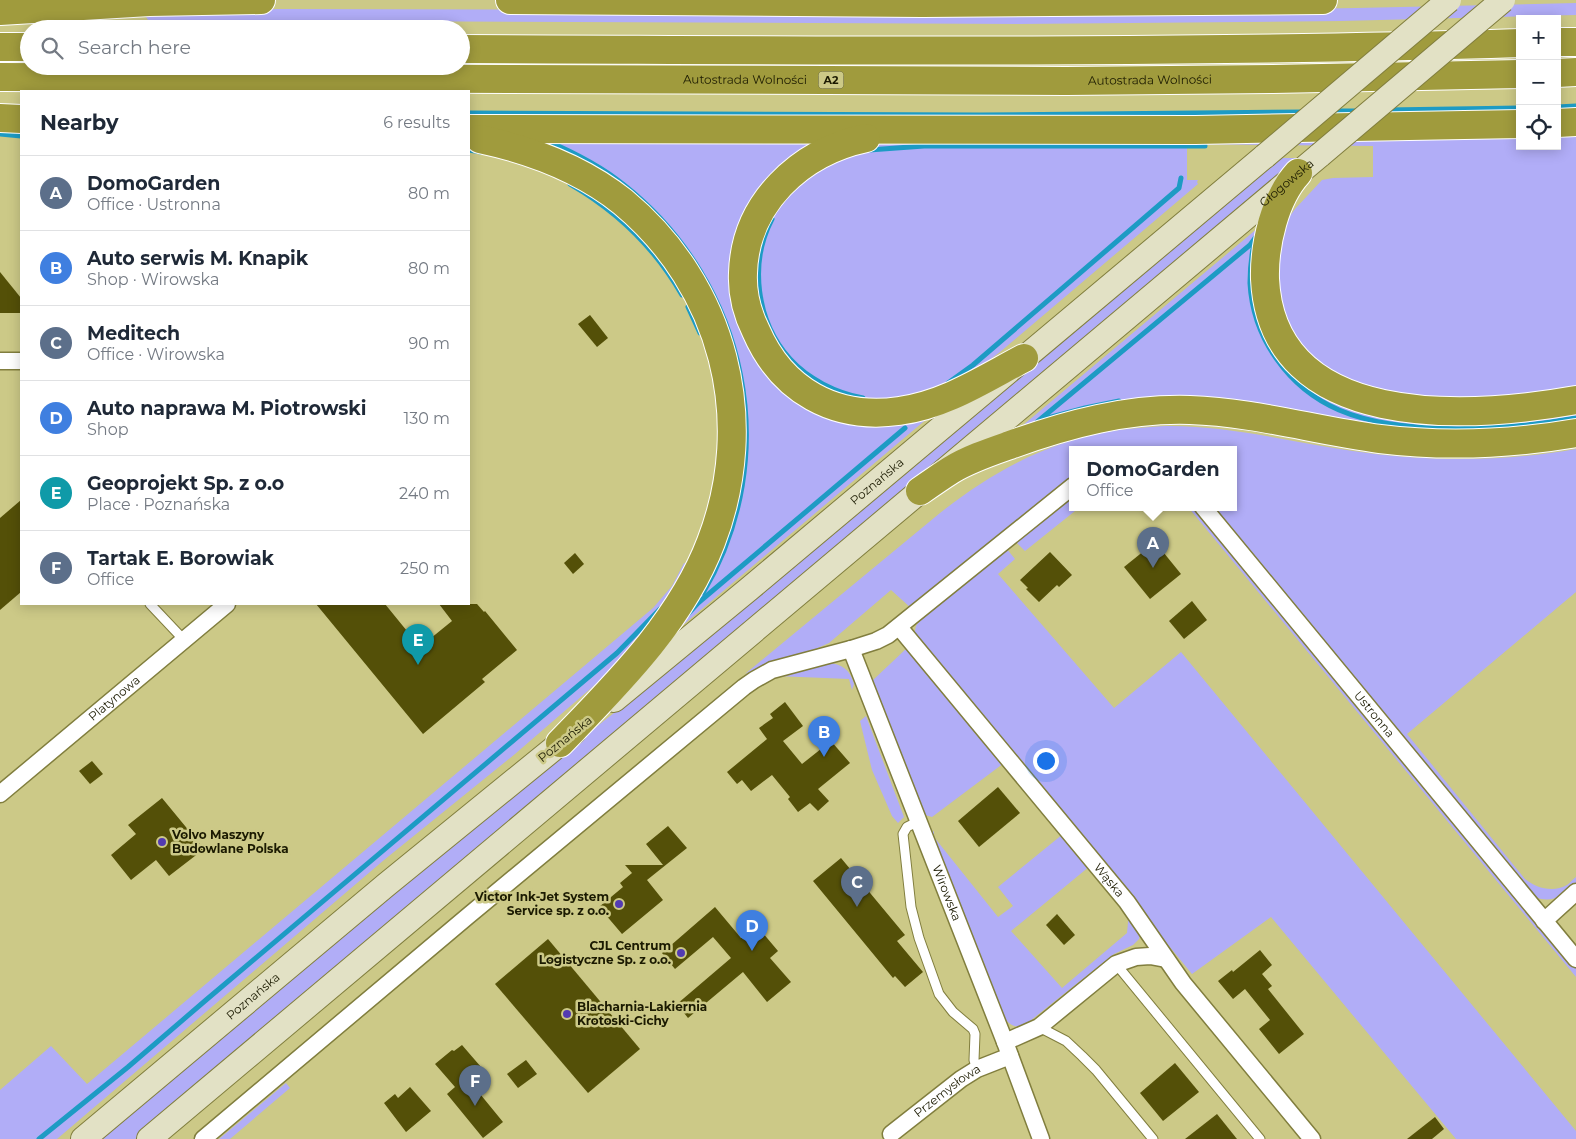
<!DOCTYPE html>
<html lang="en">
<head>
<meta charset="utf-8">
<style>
  body { margin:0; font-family:Montserrat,sans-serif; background:#f2f2f3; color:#1f2937 }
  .controls { position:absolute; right:15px; top:15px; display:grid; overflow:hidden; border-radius:0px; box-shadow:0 2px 12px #0003 }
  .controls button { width:45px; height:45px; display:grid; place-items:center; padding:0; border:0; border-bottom:1px solid #e0e1e3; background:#fff; color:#1f2937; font:25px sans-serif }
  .you { position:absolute; left:1045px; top:760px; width:18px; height:18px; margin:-12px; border:4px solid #fff; border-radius:50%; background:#1a73e8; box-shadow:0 0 0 8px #1a73e833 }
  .badge { display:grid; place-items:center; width:32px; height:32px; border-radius:50%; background:#533bb2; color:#fff; font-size:16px; font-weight:700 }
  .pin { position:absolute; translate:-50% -41px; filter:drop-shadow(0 1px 2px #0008) }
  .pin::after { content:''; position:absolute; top:26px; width:18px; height:15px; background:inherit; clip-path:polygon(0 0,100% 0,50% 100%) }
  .popup { position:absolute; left:1069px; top:446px; width:168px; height:65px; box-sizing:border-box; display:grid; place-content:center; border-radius:0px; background:#fff; filter:drop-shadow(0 1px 4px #0005); font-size:16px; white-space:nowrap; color:#747a83 }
  .popup b { font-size:19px; color:#1f2937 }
  .popup::after { content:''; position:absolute; left:50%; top:100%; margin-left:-10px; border:10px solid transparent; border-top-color:#fff }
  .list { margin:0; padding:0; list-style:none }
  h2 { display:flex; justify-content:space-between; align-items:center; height:65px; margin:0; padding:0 20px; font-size:21px }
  h2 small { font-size:16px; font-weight:400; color:#747a83 }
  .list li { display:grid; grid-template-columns:32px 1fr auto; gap:15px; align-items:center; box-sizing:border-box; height:75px; padding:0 20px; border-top:1px solid #e0e1e3 }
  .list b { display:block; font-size:19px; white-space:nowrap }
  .list p { margin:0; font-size:16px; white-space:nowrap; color:#747a83 }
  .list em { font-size:16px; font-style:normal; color:#747a83 }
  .icon { flex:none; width:28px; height:28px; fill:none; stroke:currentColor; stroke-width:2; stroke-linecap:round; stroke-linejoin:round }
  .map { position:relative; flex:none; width:1576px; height:1139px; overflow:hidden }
  .search { position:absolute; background:#fff; box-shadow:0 2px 12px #0003; left:20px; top:20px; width:450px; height:55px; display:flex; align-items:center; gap:12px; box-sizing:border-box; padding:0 18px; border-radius:28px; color:#747a83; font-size:19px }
  .panel { position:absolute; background:#fff; box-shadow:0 2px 12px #0003; left:20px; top:90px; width:450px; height:515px; border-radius:0px }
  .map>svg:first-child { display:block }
  .green { fill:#b1adf7 }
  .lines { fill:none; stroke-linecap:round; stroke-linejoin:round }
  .stream { stroke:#1d9bc4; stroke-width:5 }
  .building { fill:#545008 }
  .lane-casing { stroke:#817e3e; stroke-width:11 }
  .street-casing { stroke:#817e3e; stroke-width:19 }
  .secondary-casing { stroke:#817e3e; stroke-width:26 }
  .highway-casing { stroke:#fff; stroke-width:30 }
  .lane { stroke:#fff; stroke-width:9 }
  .street { stroke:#fff; stroke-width:16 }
  .secondary { stroke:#e2e1c5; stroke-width:24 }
  .highway { stroke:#a09b3d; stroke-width:28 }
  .secondary-bridge-casing { stroke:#817e3e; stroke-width:26; stroke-linecap:butt }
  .secondary-bridge { stroke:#e2e1c5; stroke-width:24 }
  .poi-dot { fill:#533bb2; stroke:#ccc987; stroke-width:2 }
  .labels { text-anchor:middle; stroke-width:5; stroke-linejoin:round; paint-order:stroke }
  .shield { fill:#ccc987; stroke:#504e29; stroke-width:1 }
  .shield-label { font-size:11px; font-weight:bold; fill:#1b1a01 }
  .street-label { font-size:12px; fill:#1b1a01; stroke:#ccc987 }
  .poi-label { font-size:12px; font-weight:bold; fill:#1b1a01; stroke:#ccc987; text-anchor:start }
</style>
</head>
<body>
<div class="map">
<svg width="1576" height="1139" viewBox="0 0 1576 1139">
  <rect width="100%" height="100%" fill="#ccc987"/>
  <g class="green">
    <polygon points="1576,3 1576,15 1341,21 1018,24 148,20 146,17 148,14 165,11 281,9 1173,11 1356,8"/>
    <polygon points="1557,132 1576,132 1576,393 1454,405 1346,387 1290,340 1274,259 1287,220 1295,209 1322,180 1333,178 1373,177 1373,146 1187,144 1187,180 1198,180 1197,182 1198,184 1000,352 958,384 926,400 845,401 784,361 757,310 755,252 791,182 869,143 1520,133 1520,146 1557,146"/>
    <polygon points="526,134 829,135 742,231 775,376 929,417 683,625 679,627 729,521 709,296"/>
    <polygon points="1279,158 1299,158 414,902 135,1139 100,1139 516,790 619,709"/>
    <polygon points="1265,222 1258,251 1317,391 1576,411 1576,426 1442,436 1243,407 1010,436"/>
    <path d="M1165,426c63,-1 125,16 188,25 73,11 150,11 223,-2v143l-169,142 118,145c11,9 28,14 42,6 3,-2 6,-6 9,-8v7c-12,11 -24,20 -41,13l-324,-390h22v-58h-160v29l-162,130 -20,-18 -62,53 -16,7 -43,12 -25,12 195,-161c53,-42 110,-73 179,-83 15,-2 30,-3 46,-4z"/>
    <polygon points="1073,493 1073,507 1080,507 1025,551 1015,541"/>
    <polygon points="1188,507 1195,507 1539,924 1576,967 1576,977"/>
    <polygon points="1006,548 1015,559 998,574 1114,708 1181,652 1576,1131 1576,1139 1456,1139 1271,917 1192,974 914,635 916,626 918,623"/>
    <polygon points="684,563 693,567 629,654 597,683 515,754 384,860 57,1139 0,1139 0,1090 51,1046 87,1084 653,608 672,586"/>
    <polygon points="908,647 1004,763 932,817 925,815 921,810 872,681"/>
    <path d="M828,663c15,1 22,7 26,21l-2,6 -3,-11 -73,-3z"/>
    <polygon points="866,716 904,817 898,823 892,816 872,770 860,721"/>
    <path d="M934,831v6l64,80 15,-11 -15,-19 65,-53 27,32 -79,65 51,57 65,-55 2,-21 11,22 -1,5 -6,6 -19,9 -89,71c-10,3 -15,1 -21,-8l-73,-183z"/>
    <polygon points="286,1083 290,1088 230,1139 219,1139"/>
  </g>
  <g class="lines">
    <g class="stream">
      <polyline points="1557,107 1576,106"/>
      <polyline points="1387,110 1520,108"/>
      <polyline points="1332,111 1361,111"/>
      <polyline points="469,113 980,115 1306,112"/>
      <polyline points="0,134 21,136"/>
      <path d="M545,140c28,12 56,26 79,45 124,98 160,271 79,408"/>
      <polyline points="469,150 481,152"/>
      <polyline points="869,150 924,146 1205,146"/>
      <path d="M570,184c47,27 85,64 112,111"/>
      <path d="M772,219c-23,44 -16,102 18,140 18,20 46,34 73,39"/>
      <path d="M1253,249c-2,11 -3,22 -3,34 3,55 38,105 89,127 63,27 171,20 237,8"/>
      <polyline points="688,307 700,333"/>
      <polyline points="948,383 973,365 1179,188 1181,178"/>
      <polyline points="1044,419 1085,408 1119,401"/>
      <polyline points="1037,422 1250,245 1258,234"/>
      <polyline points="687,615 698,603 905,428"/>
      <polyline points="39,1139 128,1067 206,1000 617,653 660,609"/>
    </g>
  </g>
  <g class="building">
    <polygon points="0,272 21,298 21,313 0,313"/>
    <polygon points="590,315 608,338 597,347 578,324"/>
    <polygon points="21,500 21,592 0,610 0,518"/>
    <polygon points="1155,542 1181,574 1150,599 1124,567"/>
    <polygon points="1050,552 1072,575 1059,587 1057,585 1039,602 1026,589 1028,588 1020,580"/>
    <polygon points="575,553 584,564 573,574 564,563"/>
    <polygon points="1192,601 1207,620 1184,639 1169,621"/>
    <polygon points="316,604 385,604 420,647 452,621 439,604 477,604 484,612 485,611 517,650 482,679 485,682 423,734"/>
    <polygon points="785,702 803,726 783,741 802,764 831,741 850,763 818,789 829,801 818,811 810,803 798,812 788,799 790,797 772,775 751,791 742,780 737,784 727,772 767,739 759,728 773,718 770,714"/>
    <polygon points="92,761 103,774 90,784 79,771"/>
    <polygon points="998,787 1020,813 979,847 958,821"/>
    <polygon points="162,798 204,849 169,876 156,860 131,880 111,855 136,834 128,825"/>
    <polygon points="668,826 687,848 647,880 663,900 622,934 599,907 623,887 620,883 632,873 625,865 663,865 646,844"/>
    <polygon points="841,858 905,935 897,941 923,972 905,987 895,976 893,978 813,881"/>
    <polygon points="715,907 741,938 757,926 778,951 770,958 791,982 767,1002 743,972 688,1018 677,1004 731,958 713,937 675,969 662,953"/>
    <polygon points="1057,914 1075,935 1064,945 1046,925"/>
    <polygon points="548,939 640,1049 588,1093 495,984"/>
    <polygon points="1260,950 1272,965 1262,974 1272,986 1268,989 1304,1034 1279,1054 1259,1029 1270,1020 1245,989 1233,999 1218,981 1232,970 1233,972"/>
    <polygon points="462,1045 481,1067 467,1078 503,1122 483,1138 447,1094 455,1087 435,1064 452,1050 454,1051"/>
    <polygon points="526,1060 537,1074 518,1088 507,1074"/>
    <polygon points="1175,1063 1199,1092 1163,1121 1140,1093"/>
    <polygon points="410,1087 431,1111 406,1132 384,1103 395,1094 398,1098"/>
    <polygon points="1217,1114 1237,1139 1185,1139"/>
    <polygon points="1435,1117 1444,1129 1432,1139 1407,1139"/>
  </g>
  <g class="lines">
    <g class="lane-casing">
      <g id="lane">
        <polyline points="150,604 184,640"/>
        <polyline points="919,821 907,827 903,834 911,907 919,938 939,994 953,1012 973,1029 975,1034 974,1060 977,1069"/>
        <polyline points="1116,964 1260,1139"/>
        <polyline points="1039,1027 1066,1041 1082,1056 1096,1070 1153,1139"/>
      </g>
    </g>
    <g class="street-casing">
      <g id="street">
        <polyline points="0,361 21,361"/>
        <path id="s1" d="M1203,507l373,452"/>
        <path id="s2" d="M899,627l228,275 56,81 129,156"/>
        <path id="s3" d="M851,649l154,393 36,97"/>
        <path id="s4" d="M0,794l227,-190"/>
        <polyline points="1544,921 1576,892"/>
        <polyline points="1005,1042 1039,1027 1116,964 1136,957 1150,956 1166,959"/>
        <path id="s5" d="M891,1134l70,-55 16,-10 33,-13"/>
        <polyline points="203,1139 468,916 744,687 754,680 772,670 851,649 876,641 888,635 1073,486"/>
      </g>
    </g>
    <g class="secondary-casing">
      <g id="secondary">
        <path id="s6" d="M614,700l135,-111 516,-433"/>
        <path id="s7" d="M83,1139l303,-254 188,-153"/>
        <path id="s8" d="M149,1139l1171,-984"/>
      </g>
    </g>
    <g class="highway-casing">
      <g id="highway">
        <polyline points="510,0 923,3 1323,0"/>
        <polyline points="0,11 149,2 261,0"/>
        <polyline points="1557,42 1576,42"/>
        <polyline points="0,47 29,47"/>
        <path d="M461,49c353,1 706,5 1059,-6"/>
        <polyline points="1557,73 1576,72"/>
        <path id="s9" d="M0,77l1066,4 207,-2 247,-5"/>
        <polyline points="0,118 21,119"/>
        <polyline points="1557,123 1576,122"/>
        <polyline points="469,129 1195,130 1520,124"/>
        <path d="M866,138c-66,14 -121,65 -123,135 -1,20 4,40 13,58 26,60 79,89 143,80 46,-6 85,-32 125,-53"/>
        <path d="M480,139c51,11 102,30 143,63 101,84 135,218 88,340 -30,79 -93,141 -151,201"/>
        <path d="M1298,173c-23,25 -34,71 -33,106 7,153 204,140 311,121"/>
        <path d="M920,491c10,-7 20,-14 31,-21 18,-11 39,-18 59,-25 58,-21 118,-37 180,-35 65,2 127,21 190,29 65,8 132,5 196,-6"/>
      </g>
    </g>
    <use href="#lane" class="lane"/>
    <use href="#street" class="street"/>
    <use href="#secondary" class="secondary"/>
    <use href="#highway" class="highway"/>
    <g class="secondary-bridge-casing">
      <g id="secondary-bridge">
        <polyline points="1320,155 1503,0"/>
        <polyline points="1265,156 1449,0"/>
      </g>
    </g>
    <use href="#secondary-bridge" class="secondary-bridge"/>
  </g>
  <g class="poi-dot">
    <circle cx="162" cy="842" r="5"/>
    <circle cx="619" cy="904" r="5"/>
    <circle cx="681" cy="953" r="5"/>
    <circle cx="567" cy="1014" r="5"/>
  </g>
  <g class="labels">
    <rect class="shield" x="818.5" y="71.5" width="25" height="17" rx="4"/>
    <g class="shield-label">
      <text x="831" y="84">A2</text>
    </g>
    <g class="street-label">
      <text dy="4" stroke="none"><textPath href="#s9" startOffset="745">Autostrada Wolności</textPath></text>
      <text dy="4" stroke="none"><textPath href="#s9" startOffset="1150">Autostrada Wolności</textPath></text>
      <text dy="4" stroke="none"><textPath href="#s8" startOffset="1486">Głogowska</textPath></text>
      <text dy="4" stroke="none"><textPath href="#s6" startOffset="342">Poznańska</textPath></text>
      <text dy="4" stroke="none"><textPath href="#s4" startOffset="149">Platynowa</textPath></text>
      <text dy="4" stroke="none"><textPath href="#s1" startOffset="269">Ustronna</textPath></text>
      <text transform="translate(565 739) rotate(-39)" y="4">Poznańska</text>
      <text dy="4" stroke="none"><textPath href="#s2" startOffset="329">Wąska</textPath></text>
      <text dy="4" stroke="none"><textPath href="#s3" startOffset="262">Wirowska</textPath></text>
      <text dy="4" stroke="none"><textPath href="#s7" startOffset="222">Poznańska</textPath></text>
      <text dy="4" stroke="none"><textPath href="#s5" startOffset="71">Przemysłowa</textPath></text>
    </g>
    <g class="poi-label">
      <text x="172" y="839">Volvo Maszyny<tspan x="172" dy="14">Budowlane Polska</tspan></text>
      <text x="609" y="901" text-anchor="end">Victor Ink-Jet System<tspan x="609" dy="14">Service sp. z o.o.</tspan></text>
      <text x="671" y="950" text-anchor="end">CJL Centrum<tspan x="671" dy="14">Logistyczne Sp. z o.o.</tspan></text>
      <text x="577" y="1011">Blacharnia-Lakiernia<tspan x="577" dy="14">Krotoski-Cichy</tspan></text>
    </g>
  </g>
</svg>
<div class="controls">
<button>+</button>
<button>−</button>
<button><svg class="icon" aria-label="locate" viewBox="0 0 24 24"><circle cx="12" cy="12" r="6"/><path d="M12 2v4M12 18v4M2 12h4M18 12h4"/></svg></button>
</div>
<div class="you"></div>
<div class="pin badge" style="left:1153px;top:568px;background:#5c6f8a">A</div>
<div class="popup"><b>DomoGarden</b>Office</div>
<div class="pin badge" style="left:824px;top:757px;background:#3f7fe0">B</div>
<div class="pin badge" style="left:857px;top:907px;background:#5c6f8a">C</div>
<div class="pin badge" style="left:752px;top:951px;background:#3f7fe0">D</div>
<div class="pin badge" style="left:418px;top:665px;background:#0f9aa8">E</div>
<div class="pin badge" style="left:475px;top:1106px;background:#5c6f8a">F</div>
<div class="search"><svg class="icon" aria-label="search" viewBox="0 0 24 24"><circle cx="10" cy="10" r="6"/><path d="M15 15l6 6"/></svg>Search here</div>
<section class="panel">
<h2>Nearby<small>6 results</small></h2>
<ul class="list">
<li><span class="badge" style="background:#5c6f8a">A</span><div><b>DomoGarden</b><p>Office · Ustronna</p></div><em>80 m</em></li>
<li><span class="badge" style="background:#3f7fe0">B</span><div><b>Auto serwis M. Knapik</b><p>Shop · Wirowska</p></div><em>80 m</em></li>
<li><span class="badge" style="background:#5c6f8a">C</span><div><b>Meditech</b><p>Office · Wirowska</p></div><em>90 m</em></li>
<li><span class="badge" style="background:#3f7fe0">D</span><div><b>Auto naprawa M. Piotrowski</b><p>Shop</p></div><em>130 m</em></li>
<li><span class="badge" style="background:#0f9aa8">E</span><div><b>Geoprojekt Sp. z o.o</b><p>Place · Poznańska</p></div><em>240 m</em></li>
<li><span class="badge" style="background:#5c6f8a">F</span><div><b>Tartak E. Borowiak</b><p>Office</p></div><em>250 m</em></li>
</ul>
</section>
</div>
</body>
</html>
